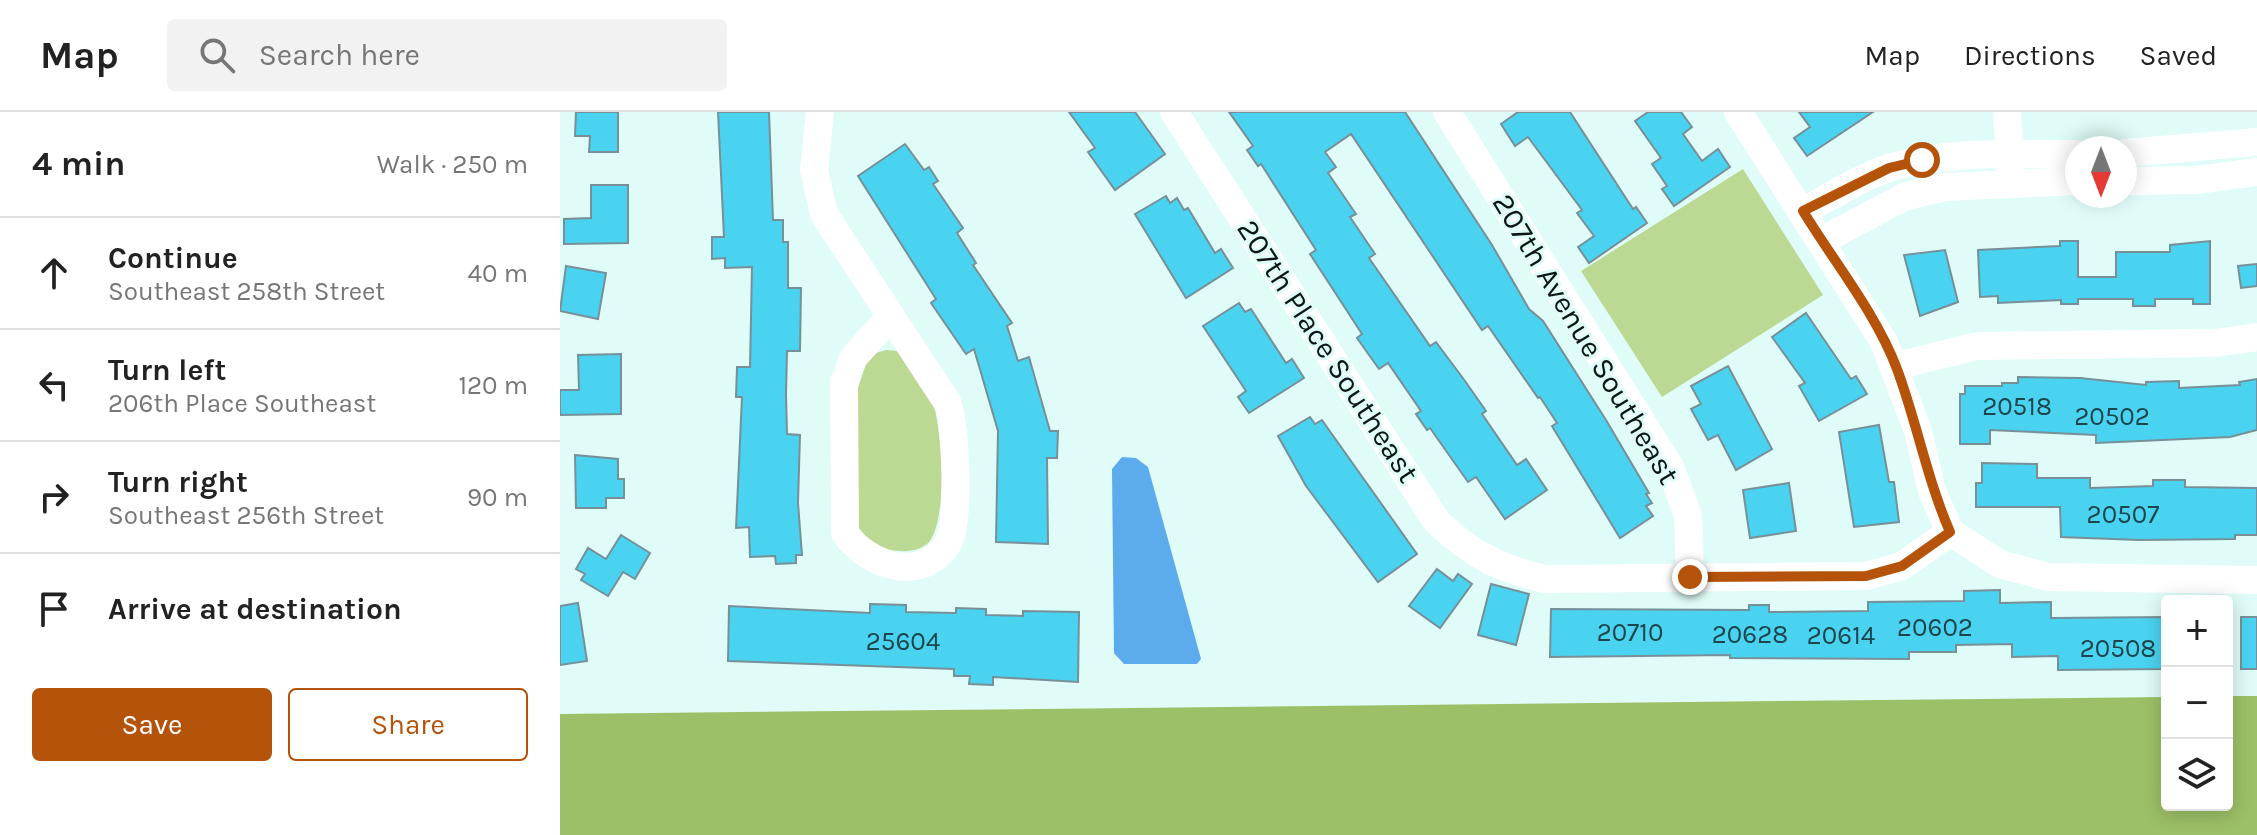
<!DOCTYPE html>
<html lang="en">
<head>
<meta charset="utf-8">
<style>
  body { margin:0; font-family:Karla,sans-serif; background:#f2f2f2; color:#222 }
  .controls { position:absolute; right:24px; bottom:24px; display:grid; overflow:hidden; border-radius:8px; box-shadow:0 4px 20px #0003 }
  .controls button { width:72px; height:72px; display:grid; place-items:center; padding:0; border:0; border-bottom:2px solid #e0e0e0; background:#fff; color:#222; font:40px sans-serif }
  .compass { position:absolute; left:1505px; top:24px; width:72px; height:72px; border-radius:50%; background:#fff; box-shadow:0 4px 20px #0003; rotate:180deg }
  .stop { position:absolute; width:24px; height:24px; margin:-18px; border:6px solid #b45309; border-radius:50%; background:#fff }
  .stop.end { background:#b45309; border-color:#fff; box-shadow:0 2px 8px #0008 }
  .list { margin:0; padding:0; list-style:none }
  h2 { display:flex; justify-content:space-between; align-items:center; height:104px; margin:0; padding:0 32px; font-size:34px }
  h2 small { font-size:26px; font-weight:400; color:#767676 }
  .list li { display:grid; grid-template-columns:52px 1fr auto; gap:24px; align-items:center; box-sizing:border-box; height:112px; padding:0 32px; border-top:2px solid #e0e0e0 }
  .list b { display:block; font-size:30px; white-space:nowrap }
  .list p { margin:0; font-size:26px; white-space:nowrap; color:#767676 }
  .list em { font-size:26px; font-style:normal; color:#767676 }
  .actions { display:flex; gap:16px; padding:24px 32px }
  .actions a { flex:1; padding:18px 0; border:2px solid #b45309; border-radius:8px; text-align:center; font-size:28px; color:#b45309 }
  .actions .main { background:#b45309; color:#fff }
  .icon { flex:none; width:44px; height:44px; fill:none; stroke:currentColor; stroke-width:2; stroke-linecap:round; stroke-linejoin:round }
  .map { position:relative; flex:none; width:1697px; height:723px; overflow:hidden }
  header { display:flex; align-items:center; gap:48px; box-sizing:border-box; height:112px; padding:0 40px; background:#fff; border-bottom:2px solid #e0e0e0 }
  header strong { font-size:38px }
  nav { display:flex; gap:44px; margin-inline-start:auto; font-size:28px }
  .search { width:560px; height:72px; background:#f2f2f2; display:flex; align-items:center; gap:20px; box-sizing:border-box; padding:0 28px; border-radius:8px; color:#767676; font-size:30px }
  main { display:flex }
  aside { flex:1; background:#fff }
  .map>svg:first-child { display:block }
  .green { fill:#bbd992 }
  .forest { fill:#9cc067 }
  .water { fill:#5cabec }
  .building { fill:#4ad3f1; stroke:#779097; stroke-width:2 }
  .lines { fill:none; stroke-linecap:round; stroke-linejoin:round }
  .minor { stroke:#fff; stroke-width:28 }
  .route { stroke:#b45309; stroke-width:10 }
  .labels { text-anchor:middle; stroke-width:6; stroke-linejoin:round; paint-order:stroke }
  .number-label { font-size:26px; fill:#1c454c }
  .street-label { font-size:30px; fill:#0c1615; stroke:#dffcf8 }
</style>
</head>
<body>
<header>
<strong>Map</strong>
<div class="search"><svg class="icon" aria-label="search" viewBox="0 0 24 24"><circle cx="10" cy="10" r="6"/><path d="M15 15l6 6"/></svg>Search here</div>
<nav><a>Map</a><a>Directions</a><a>Saved</a></nav>
</header>
<main>
<aside>
<h2>4 min<small>Walk · 250 m</small></h2>
<ul class="list">
<li><svg class="icon" aria-label="ahead" viewBox="0 0 24 24"><path d="M12 20V5M6 11l6-6 6 6"/></svg><div><b>Continue</b><p>Southeast 258th Street</p></div><em>40 m</em></li>
<li><svg class="icon" aria-label="left" viewBox="0 0 24 24"><path d="M17 20v-9H6M10 6l-5 5 5 5"/></svg><div><b>Turn left</b><p>206th Place Southeast</p></div><em>120 m</em></li>
<li><svg class="icon" aria-label="right" viewBox="0 0 24 24"><path d="M7 20v-9h11M14 6l5 5-5 5"/></svg><div><b>Turn right</b><p>Southeast 256th Street</p></div><em>90 m</em></li>
<li><svg class="icon" aria-label="arrive" viewBox="0 0 24 24"><path d="M6 21V4h12l-3 4 3 4H6"/></svg><div><b>Arrive at destination</b></div></li>
</ul>
<div class="actions"><a class="main">Save</a><a>Share</a></div>
</aside>
<div class="map">
<svg width="1697" height="723" viewBox="0 0 1697 723">
  <rect width="100%" height="100%" fill="#dffcf8"/>
  <g class="green">
    <polygon points="1183,57 1263,183 1102,285 1021,159"/>
    <path d="M326,238l13,1c12,17 30,37 37,56 8,24 11,121 -9,137 -16,12 -36,6 -54,3l-18,-23 1,-130 11,-33 9,-8z"/>
  </g>
  <polygon class="forest" points="1667,584 1697,584 1697,723 0,723 0,602 1607,585 1607,693 1667,693"/>
  <polygon class="water" points="562,345 576,346 588,355 641,547 637,552 564,552 554,541 552,357"/>
  <g class="building">
    <polygon points="16,0 58,0 58,40 29,40 30,24 15,24"/>
    <polygon points="158,0 209,0 213,108 223,108 223,130 228,130 228,176 241,176 240,239 227,239 226,283 227,322 240,323 238,391 242,443 236,443 236,451 216,452 215,444 190,445 189,415 176,416 182,285 176,285 177,255 190,255 192,155 165,156 165,146 152,147 152,125 164,125"/>
    <polygon points="509,0 575,0 605,42 555,78 528,40 535,36"/>
    <polygon points="669,0 845,0 932,133 969,197 983,209 1046,308 1089,381 1086,382 1092,391 1086,394 1093,404 1060,426 992,314 997,311 980,285 978,286 928,214 922,218 791,22 765,40 776,55 768,61 796,102 790,105 815,142 809,146 870,234 876,230 905,269 926,299 922,302 957,353 966,347 987,378 945,407 916,365 908,370 870,316 867,318 856,302 861,299 828,251 819,257 797,226 802,222 750,142 756,138 701,52 698,54 687,38 693,34"/>
    <polygon points="958,0 1010,0 1073,97 1076,95 1087,111 1029,151 1018,135 1034,124 1017,101 1022,98 968,25 955,34 941,12"/>
    <polygon points="1088,0 1121,0 1132,15 1123,22 1142,49 1158,37 1170,55 1114,94 1102,77 1107,74 1092,52 1101,46 1075,9"/>
    <polygon points="1239,0 1313,0 1247,44 1234,26 1250,15"/>
    <polygon points="345,32 364,58 369,55 378,69 373,72 403,116 397,121 416,151 413,153 452,211 447,214 458,249 469,245 490,319 498,319 497,346 487,346 488,432 436,430 438,319 414,237 406,242 371,191 376,187 298,64"/>
    <polygon points="31,73 68,73 68,131 4,132 4,107 31,106"/>
    <polygon points="606,84 610,91 617,86 624,98 628,96 655,141 661,137 673,156 626,186 575,102"/>
    <polygon points="1500,129 1518,129 1518,165 1556,165 1556,140 1610,140 1610,133 1650,129 1650,192 1633,192 1633,187 1595,187 1595,194 1573,194 1573,187 1518,187 1518,192 1501,192 1501,188 1438,191 1438,184 1420,185 1418,138 1500,134"/>
    <polygon points="1385,138 1398,190 1360,204 1344,143"/>
    <polygon points="1697,152 1697,174 1681,176 1678,154"/>
    <polygon points="6,154 46,161 38,207 0,199"/>
    <polygon points="679,191 685,200 691,197 726,251 732,247 744,266 689,301 678,285 686,279 643,214"/>
    <polygon points="1246,201 1291,267 1296,264 1307,282 1259,309 1239,274 1245,271 1212,225"/>
    <polygon points="61,242 61,302 0,303 0,278 19,278 18,243"/>
    <polygon points="1168,254 1212,337 1176,358 1158,323 1148,328 1131,297 1141,292 1131,274"/>
    <polygon points="1458,265 1520,266 1586,273 1586,270 1619,269 1619,276 1680,273 1679,270 1697,267 1697,318 1670,325 1536,331 1536,323 1430,318 1430,332 1400,332 1400,282 1405,282 1405,274 1442,274 1442,271 1458,271"/>
    <polygon points="750,305 755,312 762,308 769,318 857,442 818,470 746,374 718,324"/>
    <polygon points="1319,313 1329,370 1334,370 1339,410 1294,415 1279,320"/>
    <polygon points="15,343 58,347 58,367 64,367 64,386 46,386 46,396 16,396"/>
    <polygon points="1422,351 1477,352 1477,366 1530,366 1530,376 1593,374 1593,368 1625,368 1625,375 1697,376 1697,423 1675,423 1675,427 1579,428 1501,425 1500,395 1416,395 1416,371 1422,371"/>
    <polygon points="1229,371 1236,419 1190,426 1183,378"/>
    <polygon points="61,423 90,441 75,467 63,460 48,484 21,468 25,462 16,457 28,436 46,447"/>
    <polygon points="877,457 893,469 898,462 912,472 880,516 849,494"/>
    <polygon points="931,472 969,482 956,533 918,523"/>
    <polygon points="1440,478 1440,491 1491,490 1491,506 1607,505 1607,557 1498,558 1498,544 1452,545 1452,532 1396,533 1396,540 1349,540 1349,547 1170,546 1170,543 990,545 991,497 1189,498 1189,493 1209,493 1209,500 1308,499 1308,490 1404,489 1404,479"/>
    <polygon points="18,491 27,549 0,553 0,494"/>
    <polygon points="310,492 346,493 346,500 396,501 396,496 426,497 426,503 463,504 463,499 519,500 518,570 433,565 433,573 409,572 410,564 394,564 394,557 168,549 169,494 310,501"/>
    <rect x="1681" y="505" width="16" height="52"/>
  </g>
  <g class="lines">
    <g class="minor">
      <path d="M260,0l-6,58 10,44 123,188c9,22 13,121 1,141 -25,41 -81,23 -103,-10l-1,-150 9,-25 38,-42"/>
      <path d="M614,0l263,410c36,33 61,46 108,57l321,-3 36,-10 48,-34"/>
      <polyline points="887,0 1110,355 1128,403 1130,465"/>
      <polyline points="1178,0 1324,230 1358,319 1372,379 1390,420"/>
      <polyline points="1447,0 1451,59"/>
      <polyline points="1565,41 1697,30"/>
      <polyline points="1565,69 1637,68 1697,60"/>
      <path d="M1243,99c28,-14 59,-35 89,-44 59,-17 124,-12 185,-13"/>
      <polyline points="1261,129 1346,84 1385,75 1517,69"/>
      <polyline points="1336,254 1417,234 1655,231 1697,225"/>
      <polyline points="1390,420 1440,452 1488,465 1697,468"/>
    </g>
  </g>
  <g class="lines">
    <path class="route" d="M1130,465l176,-1 36,-10 48,-34c-23,-53 -33,-109 -53,-163 -21,-56 -63,-107 -94,-158l86,-43 33,-8"/>
  </g>
  <g class="labels">
    <g class="number-label">
      <text x="1457" y="303">20518</text>
      <text x="1552" y="313">20502</text>
      <text x="1563" y="411">20507</text>
      <text x="1375" y="524">20602</text>
      <text x="1070" y="529">20710</text>
      <text x="1190" y="531">20628</text>
      <text x="1281" y="532">20614</text>
      <text x="343" y="538">25604</text>
      <text x="1558" y="545">20508</text>
    </g>
    <g class="street-label">
      <text transform="translate(1026 227) rotate(59)" y="10">207th Avenue Southeast</text>
      <text transform="translate(768 239) rotate(57)" y="10">207th Place Southeast</text>
    </g>
  </g>
</svg>
<div class="controls">
<button>+</button>
<button>−</button>
<button><svg class="icon" aria-label="layers" viewBox="0 0 24 24"><path d="M12 4l9 5-9 5-9-5zM3 14l9 5 9-5"/></svg></button>
</div>
<svg class="compass" viewBox="-18 -18 36 36"><path d="M0-13l5 13h-10z" fill="#e53935"/><path d="M0 13l5-13h-10z" fill="#767676"/></svg>
<div class="stop" style="left:1362px;top:48px"></div>
<div class="stop end" style="left:1130px;top:465px"></div>
</div>
</main>
</body>
</html>
